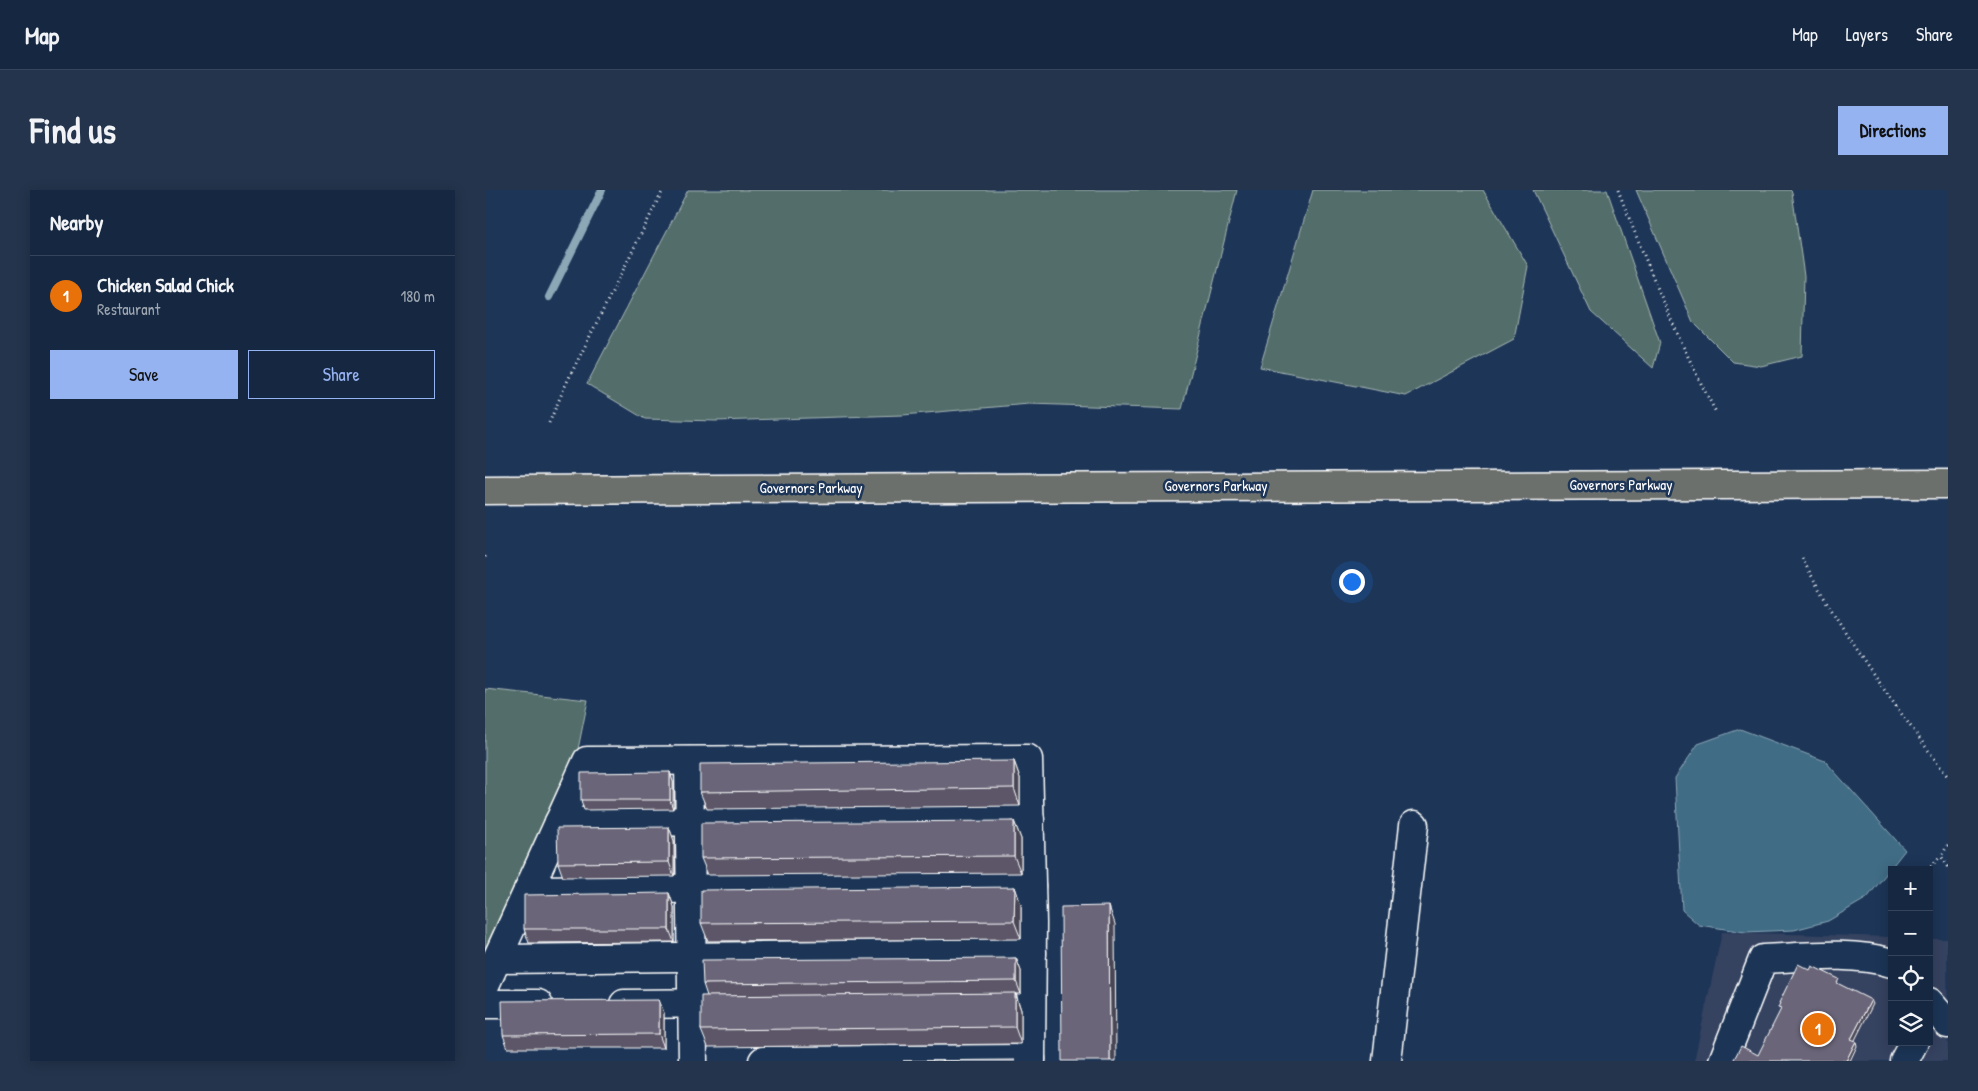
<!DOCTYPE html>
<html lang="en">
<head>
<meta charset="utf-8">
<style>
  body { margin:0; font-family:"Patrick Hand",sans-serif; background:#23344c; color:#f1f3f6 }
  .controls { position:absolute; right:15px; bottom:15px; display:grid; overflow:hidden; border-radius:0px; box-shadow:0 2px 12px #0003 }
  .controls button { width:45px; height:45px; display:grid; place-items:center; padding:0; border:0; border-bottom:1px solid #35445a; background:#162841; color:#f1f3f6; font:25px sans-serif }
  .you { position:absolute; left:866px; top:391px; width:18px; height:18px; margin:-12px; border:4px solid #fff; border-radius:50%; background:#1a73e8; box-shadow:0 0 0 8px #1a73e833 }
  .badge { display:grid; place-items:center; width:32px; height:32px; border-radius:50%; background:#95b2f1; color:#fff; font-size:16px; font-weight:700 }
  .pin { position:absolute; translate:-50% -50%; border:2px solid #fff; box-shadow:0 1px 5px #0006 }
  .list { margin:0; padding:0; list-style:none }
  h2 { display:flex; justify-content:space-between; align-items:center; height:65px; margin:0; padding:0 20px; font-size:21px }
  h2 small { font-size:16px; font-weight:400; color:#9ea6b1 }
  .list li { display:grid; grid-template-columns:32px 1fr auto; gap:15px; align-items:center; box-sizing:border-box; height:80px; padding:0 20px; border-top:1px solid #35445a }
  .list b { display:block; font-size:19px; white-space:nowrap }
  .list p { margin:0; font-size:16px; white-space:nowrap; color:#9ea6b1 }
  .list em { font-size:16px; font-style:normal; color:#9ea6b1 }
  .actions { display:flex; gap:10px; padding:15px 20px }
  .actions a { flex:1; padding:11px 0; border:1px solid #95b2f1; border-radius:0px; text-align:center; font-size:18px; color:#95b2f1 }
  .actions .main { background:#95b2f1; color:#111 }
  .icon { flex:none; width:28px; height:28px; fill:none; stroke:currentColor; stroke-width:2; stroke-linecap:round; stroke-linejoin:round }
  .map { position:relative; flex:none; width:1463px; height:871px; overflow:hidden; border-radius:0px }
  header { display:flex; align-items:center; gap:30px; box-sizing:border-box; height:70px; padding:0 25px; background:#162841; border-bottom:1px solid #35445a }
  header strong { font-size:24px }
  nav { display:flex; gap:28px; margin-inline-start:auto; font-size:18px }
  .intro { display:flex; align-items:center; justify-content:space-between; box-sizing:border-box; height:120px; padding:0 30px }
  h1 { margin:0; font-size:35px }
  .button { padding:12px 22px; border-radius:0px; background:#95b2f1; color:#111; font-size:18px; font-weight:700 }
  main { display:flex; gap:30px; padding:0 30px }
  aside { flex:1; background:#162841; border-radius:0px; box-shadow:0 2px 12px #0003 }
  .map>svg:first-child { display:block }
  .built { fill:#344361 }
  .green { fill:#526e6b; stroke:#a8b6b5 }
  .water { fill:#406c85; stroke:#8ca7b6 }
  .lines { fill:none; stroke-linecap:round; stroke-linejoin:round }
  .stream { stroke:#8ca7b6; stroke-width:8 }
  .minor-casing { stroke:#fff; stroke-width:31 }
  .major-casing { stroke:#fff; stroke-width:31 }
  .path { stroke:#fff; stroke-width:3; stroke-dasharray:1 4; stroke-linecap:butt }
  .minor { stroke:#1d3557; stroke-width:28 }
  .major { stroke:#6c706d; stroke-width:28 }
  .wall { fill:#5b5768; stroke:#fff }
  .shaded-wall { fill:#4a4755; stroke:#fff }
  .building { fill:#6a6579; stroke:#fff }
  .labels { text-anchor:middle; stroke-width:5; stroke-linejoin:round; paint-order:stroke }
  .street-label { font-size:15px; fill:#fff; stroke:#1d3557 }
</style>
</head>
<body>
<header>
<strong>Map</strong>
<nav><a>Map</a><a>Layers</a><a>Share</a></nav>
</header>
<div class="intro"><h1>Find us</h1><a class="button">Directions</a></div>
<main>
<aside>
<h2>Nearby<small></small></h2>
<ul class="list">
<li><span class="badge" style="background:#e8710a">1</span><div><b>Chicken Salad Chick</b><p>Restaurant</p></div><em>180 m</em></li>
</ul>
<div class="actions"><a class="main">Save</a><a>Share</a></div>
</aside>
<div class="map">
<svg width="1463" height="871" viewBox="0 0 1463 871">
  <rect width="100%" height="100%" fill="#1d3557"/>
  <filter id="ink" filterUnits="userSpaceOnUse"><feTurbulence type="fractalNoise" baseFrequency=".02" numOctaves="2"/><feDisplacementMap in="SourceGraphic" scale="10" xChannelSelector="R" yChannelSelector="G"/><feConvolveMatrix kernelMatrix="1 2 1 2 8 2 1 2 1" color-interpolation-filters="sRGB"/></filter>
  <g filter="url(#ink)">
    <polygon class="built" points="1237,742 1407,747 1407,852 1444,852 1444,749 1462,749 1463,871 1209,871"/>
    <g class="green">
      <polygon points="203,0 752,0 697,219 544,214 418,225 231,231 160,229 102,194"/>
      <polygon points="828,0 998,0 1043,76 1029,149 921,206 775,177"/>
      <polygon points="1048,0 1122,0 1175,153 1168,178 1106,122"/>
      <polygon points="1151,0 1305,0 1307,2 1319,86 1317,166 1276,176 1248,172 1208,132"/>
      <polygon points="0,499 103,510 91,569 0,762"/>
    </g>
    <polygon class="water" points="1255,539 1340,571 1420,660 1382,708 1343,731 1309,740 1260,742 1214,735 1197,720 1190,588 1213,554"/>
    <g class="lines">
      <polyline class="stream" points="64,107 117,0"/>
      <g class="minor-casing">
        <g id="minor">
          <polyline points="204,571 208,871"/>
          <polyline points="74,632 545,630"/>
          <polyline points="43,700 546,696"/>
          <polyline points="12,769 547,763"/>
          <polyline points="0,795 102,571 543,569 547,733 546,871"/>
          <polyline points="1444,812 1463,834"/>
          <polyline points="0,814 53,814"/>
          <polyline points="139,814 253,813"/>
          <polyline points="278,871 546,869"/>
          <polyline points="902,871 929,635"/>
          <path d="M1238,871l40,-102c43,-2 88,-8 129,4"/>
          <polyline points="1419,871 1429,852"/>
        </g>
      </g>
      <g class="major-casing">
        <polyline id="major" points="0,300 1463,294"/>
      </g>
      <g class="path">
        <path d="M1133,0c30,76 60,152 99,224"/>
        <polyline points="64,233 81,194 178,0"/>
        <polyline points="0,367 2,363"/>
        <path d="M1317,368c41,78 94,149 146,219"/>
        <polyline points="1463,655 1456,666 1463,677"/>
        <polyline points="1442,680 1456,666"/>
      </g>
      <use href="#minor" class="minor"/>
      <use href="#major" class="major"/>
    </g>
    <g class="wall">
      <polygon points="529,571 535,588 535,616 222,619 215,602"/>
      <polygon points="185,582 188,592 188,619 99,620 96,610"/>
      <polygon points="529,631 536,649 536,683 223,685 216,668"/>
      <polygon points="184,637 189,651 189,686 78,687 73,673"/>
      <polygon points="530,697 536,715 536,749 223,751 216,733"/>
      <polygon points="184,703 189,717 189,752 44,753 39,739"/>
      <polygon points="531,768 536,781 536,804 531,804 536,820 536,854 223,857 216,840 222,806 218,794"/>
      <polygon points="174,810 179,823 179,858 23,858 18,845"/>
    </g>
    <g class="shaded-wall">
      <polygon points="529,571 535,588 535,616 529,598"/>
      <polygon points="185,582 188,592 188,619 185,610"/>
      <polygon points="529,631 536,649 536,683 529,666"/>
      <polygon points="184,637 189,651 189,686 184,672"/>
      <polygon points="530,697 536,715 536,749 529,731"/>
      <polygon points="184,703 189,717 189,752 184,739"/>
      <polygon points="624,716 630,734 631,871 625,871"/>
      <polygon points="531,768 536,781 536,804 531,791"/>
      <polygon points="530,803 536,820 536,854 530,837"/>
      <polygon points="174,810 179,823 179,858 174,844"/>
      <polygon points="1386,810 1388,814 1368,854 1366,849"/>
      <polygon points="1371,851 1372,856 1365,871 1361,871"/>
    </g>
    <g class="building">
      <polygon points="529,571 529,598 215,602 215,574"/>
      <polygon points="185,582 185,610 96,610 96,583"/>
      <polygon points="529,631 529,666 216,668 216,633"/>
      <polygon points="184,637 184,672 73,673 72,638"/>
      <polygon points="530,697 529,731 216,733 216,700"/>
      <polygon points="184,703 184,739 39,739 39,705"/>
      <polygon points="624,716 625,871 577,871 576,717"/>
      <polygon points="531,768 531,791 218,794 217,770"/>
      <polygon points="1313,774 1325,780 1327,776 1354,789 1352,793 1386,810 1366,849 1371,851 1361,871 1248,871 1256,856 1273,865 1296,819 1293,818 1295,813 1294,813"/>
      <polygon points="530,803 530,837 216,840 216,806"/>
      <polygon points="174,810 174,844 18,845 17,811"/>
      <polygon points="530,870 530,871 418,871"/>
    </g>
  </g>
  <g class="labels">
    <g class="street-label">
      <text x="1136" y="300">Governors Parkway</text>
      <text x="731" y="301">Governors Parkway</text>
      <text x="326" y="303">Governors Parkway</text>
    </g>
  </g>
</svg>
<div class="controls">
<button>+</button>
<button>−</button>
<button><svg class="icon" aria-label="locate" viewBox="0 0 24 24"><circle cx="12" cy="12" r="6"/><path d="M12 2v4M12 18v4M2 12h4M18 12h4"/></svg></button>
<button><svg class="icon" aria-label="layers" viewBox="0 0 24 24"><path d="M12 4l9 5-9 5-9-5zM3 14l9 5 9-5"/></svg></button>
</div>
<div class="you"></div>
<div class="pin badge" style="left:1333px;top:839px;background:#e8710a">1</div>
</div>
</main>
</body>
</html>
